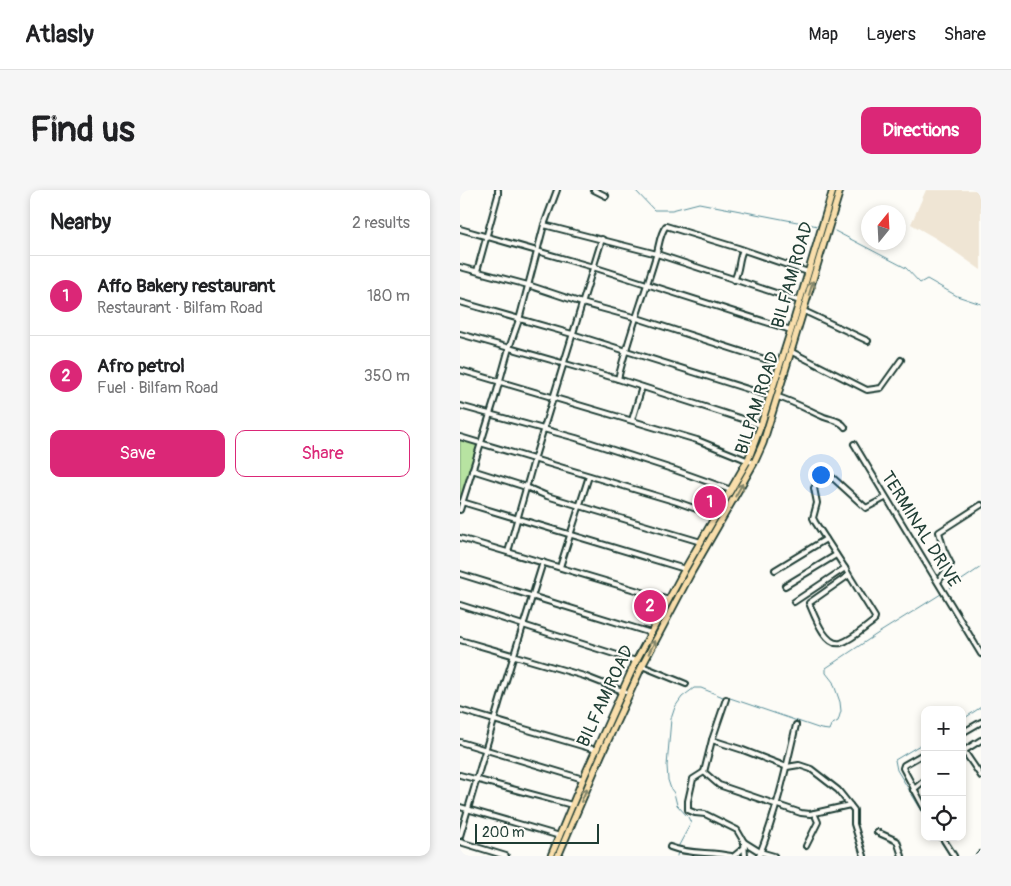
<!DOCTYPE html>
<html lang="en">
<head>
<meta charset="utf-8">
<style>
  body { margin:0; font-family:Pangolin,sans-serif; background:#f6f6f6; color:#202124 }
  .controls { position:absolute; right:15px; bottom:15px; display:grid; overflow:hidden; border-radius:10px; box-shadow:0 2px 8px #0003 }
  .controls button { width:45px; height:45px; display:grid; place-items:center; padding:0; border:0; border-bottom:1px solid #e0e0e0; background:#fff; color:#202124; font:25px sans-serif }
  .compass { position:absolute; left:401px; top:15px; width:45px; height:45px; border-radius:50%; background:#fff; box-shadow:0 2px 8px #0003; rotate:18deg }
  .scale { position:absolute; left:15px; bottom:12px; width:124px; box-sizing:border-box; padding-left:5px; border:2px solid #1f3d34; border-top:0; font-size:14px; line-height:18px; white-space:nowrap; color:#1f3d34; -webkit-text-stroke:4px #fdfcf7; paint-order:stroke }
  .you { position:absolute; left:360px; top:284px; width:18px; height:18px; margin:-12px; border:4px solid #fff; border-radius:50%; background:#1a73e8; box-shadow:0 0 0 8px #1a73e833 }
  .badge { display:grid; place-items:center; width:32px; height:32px; border-radius:50%; background:#db2777; color:#fff; font-size:16px; font-weight:700 }
  .pin { position:absolute; translate:-50% -50%; border:2px solid #fff; box-shadow:0 1px 5px #0006 }
  .list { margin:0; padding:0; list-style:none }
  h2 { display:flex; justify-content:space-between; align-items:center; height:65px; margin:0; padding:0 20px; font-size:21px }
  h2 small { font-size:16px; font-weight:400; color:#757577 }
  .list li { display:grid; grid-template-columns:32px 1fr auto; gap:15px; align-items:center; box-sizing:border-box; height:80px; padding:0 20px; border-top:1px solid #e0e0e0 }
  .list b { display:block; font-size:19px; white-space:nowrap }
  .list p { margin:0; font-size:16px; white-space:nowrap; color:#757577 }
  .list em { font-size:16px; font-style:normal; color:#757577 }
  .actions { display:flex; gap:10px; padding:15px 20px }
  .actions a { flex:1; padding:11px 0; border:1px solid #db2777; border-radius:10px; text-align:center; font-size:18px; color:#db2777 }
  .actions .main { background:#db2777; color:#fff }
  .icon { flex:none; width:28px; height:28px; fill:none; stroke:currentColor; stroke-width:2; stroke-linecap:round; stroke-linejoin:round }
  .map { position:relative; flex:none; width:521px; height:666px; overflow:hidden; border-radius:10px }
  header { display:flex; align-items:center; gap:30px; box-sizing:border-box; height:70px; padding:0 25px; background:#fff; border-bottom:1px solid #e0e0e0 }
  header strong { font-size:24px }
  nav { display:flex; gap:28px; margin-inline-start:auto; font-size:18px }
  .intro { display:flex; align-items:center; justify-content:space-between; box-sizing:border-box; height:120px; padding:0 30px }
  h1 { margin:0; font-size:35px }
  .button { padding:12px 22px; border-radius:10px; background:#db2777; color:#fff; font-size:18px; font-weight:700 }
  main { display:flex; gap:30px; padding:0 30px }
  aside { flex:1; background:#fff; border-radius:10px; box-shadow:0 2px 8px #0003 }
  .map>svg:first-child { display:block }
  .built { fill:#efe5d4 }
  .green { fill:#b7e3a1; stroke:#6b906a }
  .lines { fill:none; stroke-linecap:round; stroke-linejoin:round }
  .stream { stroke:#578e99; stroke-width:1 }
  .street-casing { stroke:#1f3d34; stroke-width:8 }
  .primary-casing { stroke:#1f3d34; stroke-width:9 }
  .street { stroke:#fdfcf7; stroke-width:4 }
  .primary { stroke:#f9deab; stroke-width:5.5 }
  .oneway { stroke:#81856a }
  .labels { text-anchor:middle; stroke-width:4; stroke-linejoin:round; paint-order:stroke }
  .street-label { font-size:18px; fill:#1f3d34; stroke:#fdfcf7 }
</style>
</head>
<body>
<header>
<strong>Atlasly</strong>
<nav><a>Map</a><a>Layers</a><a>Share</a></nav>
</header>
<div class="intro"><h1>Find us</h1><a class="button">Directions</a></div>
<main>
<aside>
<h2>Nearby<small>2 results</small></h2>
<ul class="list">
<li><span class="badge">1</span><div><b>Affo Bakery restaurant</b><p>Restaurant · Bilfam Road</p></div><em>180 m</em></li>
<li><span class="badge">2</span><div><b>Afro petrol</b><p>Fuel · Bilfam Road</p></div><em>350 m</em></li>
</ul>
<div class="actions"><a class="main">Save</a><a>Share</a></div>
</aside>
<div class="map">
<svg width="521" height="666" viewBox="0 0 521 666">
  <rect width="100%" height="100%" fill="#fdfcf7"/>
  <filter id="ink" filterUnits="userSpaceOnUse"><feTurbulence type="fractalNoise" baseFrequency=".02" numOctaves="2"/><feDisplacementMap in="SourceGraphic" scale="10" xChannelSelector="R" yChannelSelector="G"/><feConvolveMatrix kernelMatrix="1 2 1 2 8 2 1 2 1" color-interpolation-filters="sRGB"/></filter>
  <g filter="url(#ink)">
    <polygon class="built" points="466,0 521,0 521,80 477,49 451,34"/>
    <polygon class="green" points="0,250 19,255 0,319"/>
    <g class="lines">
      <g class="stream">
        <polyline points="175,0 194,20 212,20 239,13 358,36"/>
        <polyline points="375,41 446,78 460,93 467,89 497,106 521,114"/>
        <polyline points="490,398 521,377"/>
        <polyline points="502,530 521,517"/>
        <polyline points="465,552 435,570 437,580 465,626"/>
        <polyline points="478,647 490,666"/>
        <polyline points="218,657 231,633 228,627 217,615 214,603 211,599 208,590 207,576 211,529 215,517 222,507 234,498 241,498 263,507 270,508 361,539 369,540 371,535 378,531 381,521 380,512 373,492 366,483 366,478 417,444 481,404"/>
        <polyline points="217,666 218,661"/>
      </g>
      <g class="street-casing">
        <g id="street">
          <polyline points="134,0 146,6"/>
          <polyline points="84,35 197,64 340,111"/>
          <polyline points="0,39 133,77 331,140"/>
          <polyline points="0,77 68,95 122,113 177,128 320,174"/>
          <polyline points="17,81 38,5 38,0"/>
          <path d="M274,90c6,-10 4,-21 9,-30"/>
          <polyline points="0,112 112,144 310,206"/>
          <polyline points="344,121 408,151"/>
          <polyline points="0,144 158,189 301,235"/>
          <polyline points="330,161 407,200 421,198 441,170"/>
          <polyline points="0,180 237,250 294,273"/>
          <path d="M158,189c10,-41 25,-80 37,-120 4,-10 4,-25 11,-33l72,22 70,24"/>
          <path d="M318,207c16,5 30,13 46,20 8,3 16,3 21,10"/>
          <polyline points="0,216 116,248 215,280 271,300"/>
          <polyline points="172,230 182,197"/>
          <polyline points="0,247 217,312 256,326"/>
          <polyline points="394,254 521,464"/>
          <polyline points="12,280 66,297 87,306 120,316 241,352"/>
          <polyline points="2,312 225,379"/>
          <polyline points="0,320 35,208 49,158 59,130 84,35 97,0"/>
          <polyline points="0,348 209,410"/>
          <polyline points="48,362 74,270 142,49"/>
          <polyline points="100,377 129,286"/>
          <polyline points="315,380 366,349"/>
          <polyline points="0,384 191,443"/>
          <path d="M389,385l-40,28c5,11 16,44 32,40 12,-4 23,-15 33,-22l1,-4 -26,-42 -4,-7 -30,-46 -2,-4 4,-15 -3,-15 5,-7 14,-3 33,30 19,-10"/>
          <polyline points="478,392 491,374 484,360 479,342 521,315"/>
          <polyline points="325,396 376,365"/>
          <polyline points="334,412 385,378"/>
          <polyline points="0,415 176,471"/>
          <polyline points="0,450 124,486 165,502"/>
          <polyline points="182,476 226,494"/>
          <polyline points="266,509 252,550 244,582 259,595 341,623 350,624 390,615 394,620 394,634 404,666"/>
          <polyline points="0,520 136,560"/>
          <polyline points="502,543 521,532"/>
          <polyline points="252,550 283,560 327,577 339,575 351,579 378,600 390,615"/>
          <polyline points="0,552 123,589"/>
          <polyline points="502,558 521,586"/>
          <polyline points="502,562 521,550"/>
          <polyline points="465,563 444,575 443,578 465,619"/>
          <polyline points="244,582 233,589 228,611 228,620 235,623 245,624 277,640 284,652 285,666"/>
          <polyline points="0,585 112,615"/>
          <polyline points="453,600 465,590"/>
          <polyline points="0,617 100,646"/>
          <polyline points="417,642 437,651 442,666"/>
          <polyline points="0,646 43,500 83,372"/>
          <polyline points="482,647 494,666"/>
          <polyline points="0,652 46,666"/>
          <polyline points="284,652 300,662 314,666"/>
          <polyline points="346,656 358,632 354,623"/>
          <path d="M210,657c20,8 40,4 61,9"/>
          <polyline points="274,666 285,657"/>
          <path d="M299,666c17,-42 27,-87 37,-131"/>
          <polyline points="519,666 521,664"/>
        </g>
      </g>
      <g class="primary-casing">
        <g id="primary">
          <polyline points="91,666 123,589 176,471 225,379 288,270 301,235 331,140 373,0"/>
          <polyline points="98,666 142,563 182,476 232,381 294,273 303,253 380,0"/>
        </g>
      </g>
      <use href="#street" class="street"/>
      <use href="#primary" class="primary"/>
    </g>
    <defs><path id="oneway-shaft" d="M-6 0H5M1.5-3L5.5 0L1.5 3" fill="none" stroke-width="1.6" stroke-linecap="round" stroke-linejoin="round" transform="scale(1.25)"/></defs>
    <g class="oneway">
      <use href="#oneway-shaft" transform="translate(351 98) rotate(-73)"/>
      <use href="#oneway-shaft" transform="translate(279 300) rotate(-60)"/>
      <use href="#oneway-shaft" transform="translate(192 457) rotate(-63)"/>
      <use href="#oneway-shaft" transform="translate(124 605) rotate(-67)"/>
    </g>
  </g>
  <g class="labels">
    <g class="street-label">
      <text transform="translate(332 85) rotate(-74)" y="6">BILFAM ROAD</text>
      <text transform="translate(297 213) rotate(-72)" y="6">BILPAM ROAD</text>
      <text transform="translate(461 339) rotate(58)" y="6">TERMINAL DRIVE</text>
      <text transform="translate(145 506) rotate(-65)" y="6">BILFAM ROAD</text>
    </g>
  </g>
</svg>
<div class="controls">
<button>+</button>
<button>−</button>
<button><svg class="icon" aria-label="locate" viewBox="0 0 24 24"><circle cx="12" cy="12" r="6"/><path d="M12 2v4M12 18v4M2 12h4M18 12h4"/></svg></button>
</div>
<svg class="compass" viewBox="-18 -18 36 36"><path d="M0-13l5 13h-10z" fill="#e53935"/><path d="M0 13l5-13h-10z" fill="#757577"/></svg>
<div class="scale">200 m</div>
<div class="you"></div>
<div class="pin badge" style="left:250px;top:312px">1</div>
<div class="pin badge" style="left:190px;top:416px">2</div>
</div>
</main>
</body>
</html>
